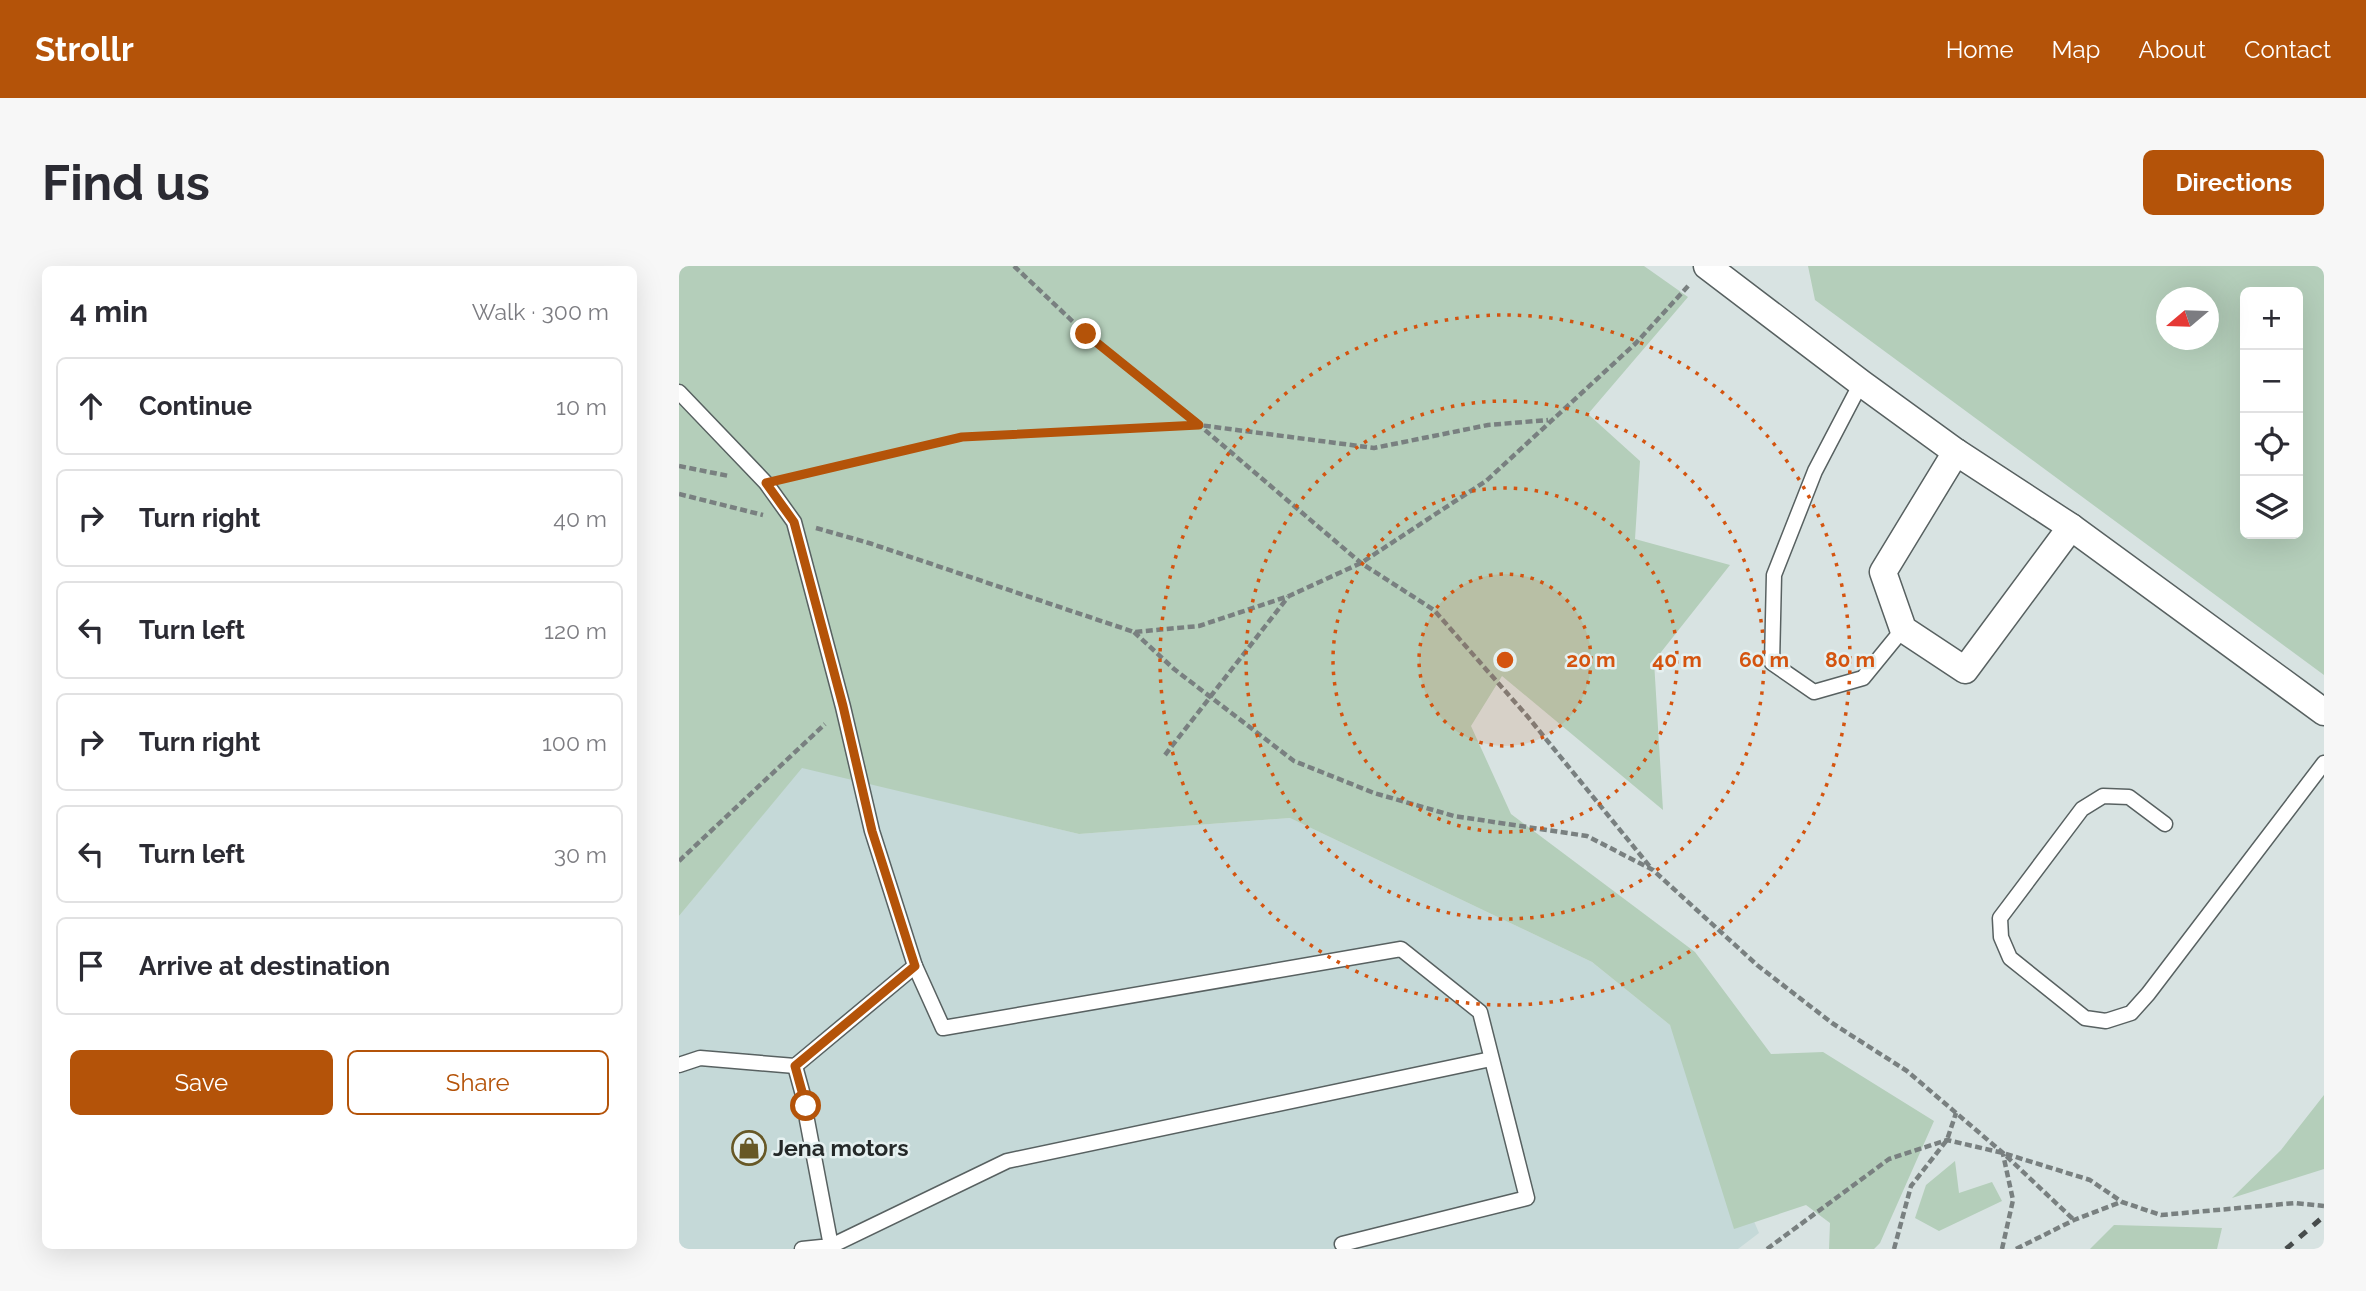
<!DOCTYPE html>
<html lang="en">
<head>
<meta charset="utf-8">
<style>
  body { margin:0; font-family:Raleway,sans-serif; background:#f7f7f7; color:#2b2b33 }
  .controls { position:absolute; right:21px; top:21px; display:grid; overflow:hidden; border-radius:10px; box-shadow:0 7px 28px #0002 }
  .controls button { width:63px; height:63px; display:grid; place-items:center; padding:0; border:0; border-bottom:2px solid #e1e1e2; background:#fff; color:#2b2b33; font:35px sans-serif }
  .compass { position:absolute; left:1477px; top:21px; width:63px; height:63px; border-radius:50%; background:#fff; box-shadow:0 7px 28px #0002; rotate:251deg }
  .stop { position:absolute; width:21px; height:21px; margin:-16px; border:5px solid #b45309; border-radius:50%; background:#fff }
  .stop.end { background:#b45309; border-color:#fff; box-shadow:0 2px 7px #0008 }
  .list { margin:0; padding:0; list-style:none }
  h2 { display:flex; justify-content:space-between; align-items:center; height:91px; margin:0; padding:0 28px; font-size:30px }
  h2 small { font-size:23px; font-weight:400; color:#7c7c81 }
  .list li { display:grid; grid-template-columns:46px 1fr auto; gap:21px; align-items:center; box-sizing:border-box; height:98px; margin:0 14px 14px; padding:0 14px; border:2px solid #e1e1e2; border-radius:10px }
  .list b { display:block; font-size:26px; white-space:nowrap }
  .list em { font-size:23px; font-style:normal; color:#7c7c81 }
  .actions { display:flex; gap:14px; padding:21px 28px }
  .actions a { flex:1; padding:16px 0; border:2px solid #b45309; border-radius:10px; text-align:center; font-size:24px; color:#b45309 }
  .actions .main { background:#b45309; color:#fff }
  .icon { flex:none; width:38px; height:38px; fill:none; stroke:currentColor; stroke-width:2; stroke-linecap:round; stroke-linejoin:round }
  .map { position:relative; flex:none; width:1645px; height:983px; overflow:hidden; border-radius:10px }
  header { display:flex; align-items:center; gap:42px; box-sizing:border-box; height:98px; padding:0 35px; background:#b45309; color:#fff }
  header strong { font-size:33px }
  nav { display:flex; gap:38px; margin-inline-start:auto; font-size:24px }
  .intro { display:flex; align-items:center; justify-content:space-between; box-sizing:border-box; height:168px; padding:0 42px }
  h1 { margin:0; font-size:49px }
  .button { padding:18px 32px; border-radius:10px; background:#b45309; color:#fff; font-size:24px; font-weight:700 }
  main { display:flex; gap:42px; padding:0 42px }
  aside { flex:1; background:#fff; border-radius:10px; box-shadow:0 7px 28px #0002 }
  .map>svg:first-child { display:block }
  .built { fill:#c5d9d8 }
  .green { fill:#b4ceba; fill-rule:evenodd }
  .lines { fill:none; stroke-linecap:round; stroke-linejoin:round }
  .service-casing { stroke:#586161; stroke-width:17 }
  .minor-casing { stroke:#586161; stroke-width:29 }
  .path { stroke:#798080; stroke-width:4.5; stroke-dasharray:7 3.5; stroke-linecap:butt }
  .service { stroke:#fff; stroke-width:14 }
  .minor { stroke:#fff; stroke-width:26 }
  .rail { stroke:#474c4c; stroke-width:5; stroke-dasharray:9 9; stroke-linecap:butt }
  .route { stroke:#b45309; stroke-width:9 }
  .ring { fill:none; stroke:#d4540f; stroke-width:3.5; stroke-dasharray:3.5 7 }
  .labels { text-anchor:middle; stroke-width:5; stroke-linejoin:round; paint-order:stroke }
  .poi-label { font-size:23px; font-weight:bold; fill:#242828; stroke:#e5f0f0; text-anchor:start }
  .centre { fill:#d4540f; stroke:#e5f0f0; stroke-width:3.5 }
  .ring-label { font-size:21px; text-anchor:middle; font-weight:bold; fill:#d4540f; stroke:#e5f0f0; stroke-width:5; stroke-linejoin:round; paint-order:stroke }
</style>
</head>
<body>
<header>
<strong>Strollr</strong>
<nav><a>Home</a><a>Map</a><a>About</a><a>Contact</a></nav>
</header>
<div class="intro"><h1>Find us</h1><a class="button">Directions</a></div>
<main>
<aside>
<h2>4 min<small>Walk · 300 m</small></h2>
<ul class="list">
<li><svg class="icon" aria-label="ahead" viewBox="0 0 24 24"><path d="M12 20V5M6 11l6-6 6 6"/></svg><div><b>Continue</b></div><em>10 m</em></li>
<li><svg class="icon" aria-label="right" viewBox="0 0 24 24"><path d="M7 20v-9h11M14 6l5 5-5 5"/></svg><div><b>Turn right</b></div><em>40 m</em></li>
<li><svg class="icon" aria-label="left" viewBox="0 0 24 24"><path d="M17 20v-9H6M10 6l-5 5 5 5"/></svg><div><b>Turn left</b></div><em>120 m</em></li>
<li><svg class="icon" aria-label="right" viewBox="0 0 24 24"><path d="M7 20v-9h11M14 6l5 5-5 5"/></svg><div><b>Turn right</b></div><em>100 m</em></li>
<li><svg class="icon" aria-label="left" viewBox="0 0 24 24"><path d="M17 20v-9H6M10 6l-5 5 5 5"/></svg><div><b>Turn left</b></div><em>30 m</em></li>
<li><svg class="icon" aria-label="arrive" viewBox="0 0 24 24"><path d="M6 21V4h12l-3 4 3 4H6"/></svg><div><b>Arrive at destination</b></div></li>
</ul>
<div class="actions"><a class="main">Save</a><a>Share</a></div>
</aside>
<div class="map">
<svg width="1645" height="983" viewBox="0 0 1645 983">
  <rect width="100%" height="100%" fill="#d8e3e2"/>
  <polygon class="built" points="123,501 400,568 611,552 913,696 991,759 1080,967 1059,983 0,983 0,650"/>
  <g class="green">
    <polygon points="0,0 965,0 1009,31 909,148 961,195 956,273 1051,299 975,395 984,544 823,410 792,460 832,548 1016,686 1092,788 1144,786 1255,855 1201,977 1195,983 1150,983 1151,957 1127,939 1055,963 991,759 913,696 611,552 400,568 123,502 0,650"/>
    <path d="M1129,0h516v409l-509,-375zM1619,26v242h-53v-242zM1488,32h42v42h-42z"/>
    <polygon points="1645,829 1645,903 1553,932 1602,884"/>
    <polygon points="1276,895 1280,927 1313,916 1323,935 1260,965 1236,952 1247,919"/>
    <polygon points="1435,959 1543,962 1538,983 1411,983"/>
  </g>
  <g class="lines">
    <g class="service-casing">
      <g id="service">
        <polyline points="1182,117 1136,205 1095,309 1093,397 1135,426 1184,412 1224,363"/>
        <polyline points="0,126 87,217 115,256 164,441 193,565 236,700 264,762 722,683 801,746 848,932 663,978"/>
        <polyline points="1486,558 1450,531 1424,530 1403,543 1321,652 1322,671 1331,692 1406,752 1427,755 1452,747 1469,728 1645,497"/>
        <polyline points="0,799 21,792 116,800 236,700"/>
        <polyline points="116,800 127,840"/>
        <polyline points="152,980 328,895 812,793"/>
        <polyline points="123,983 152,980 128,854"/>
      </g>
    </g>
    <g class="minor-casing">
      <g id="minor">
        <polyline points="1028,0 1182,117 1277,186 1392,261 1645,446"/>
        <polyline points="1277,186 1204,306 1224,363 1286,404 1392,261"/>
      </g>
    </g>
    <g class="path">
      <polyline points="335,0 407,68 520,159 682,297 755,344 849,451 972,602"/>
      <polyline points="0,200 50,210"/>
      <polyline points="110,212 283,171 520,159 695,182 809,159 869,154"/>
      <polyline points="0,228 84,249"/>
      <polyline points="137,262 190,277 455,366 520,360 610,330 682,297 807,215 957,77 1010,19"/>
      <polyline points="455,366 495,403 615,495 695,527 775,550 908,570 974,604 1078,699 1153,757 1228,805 1324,887 1395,954"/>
      <polyline points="486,489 609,331"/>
      <polyline points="0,595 146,458"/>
      <polyline points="1088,983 1210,893 1268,874 1324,887 1411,914 1443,936 1482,949 1616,937 1645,940"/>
      <polyline points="1215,983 1232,920 1268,874 1277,847"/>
      <polyline points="1323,983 1334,934 1324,888"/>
      <polyline points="1337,983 1395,954 1442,936"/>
    </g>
    <use href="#service" class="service"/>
    <use href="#minor" class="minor"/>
    <g class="rail">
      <polyline points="1607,983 1645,950"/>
      <polyline points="1644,983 1645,982"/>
    </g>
  </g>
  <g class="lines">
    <polyline class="route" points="127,840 116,800 236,700 193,565 164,440 115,256 87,217 283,171 520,159 407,68"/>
  </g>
  <circle cx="826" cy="394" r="86" fill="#d4540f" fill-opacity=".12"/>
  <g class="ring">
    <circle cx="826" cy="394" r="86"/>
    <circle cx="826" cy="394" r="172"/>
    <circle cx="826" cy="394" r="259"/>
    <circle cx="826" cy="394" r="345"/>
  </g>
  <defs>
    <g id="shop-ring" transform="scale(1.75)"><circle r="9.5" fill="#e5f0f0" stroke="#675826" stroke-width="1.5"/><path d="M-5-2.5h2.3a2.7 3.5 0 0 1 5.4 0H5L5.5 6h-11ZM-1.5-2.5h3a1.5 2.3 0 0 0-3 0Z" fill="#675826"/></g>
  </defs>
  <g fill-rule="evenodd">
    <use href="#shop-ring" x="70" y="882"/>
  </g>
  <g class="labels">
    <g class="poi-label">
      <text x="94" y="890">Jena motors</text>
    </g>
  </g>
  <circle cx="826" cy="394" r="10" class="centre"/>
  <g class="ring-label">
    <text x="912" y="401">20 m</text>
    <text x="998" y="401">40 m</text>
    <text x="1085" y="401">60 m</text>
    <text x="1171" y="401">80 m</text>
  </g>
</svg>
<div class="controls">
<button>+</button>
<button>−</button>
<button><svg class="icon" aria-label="locate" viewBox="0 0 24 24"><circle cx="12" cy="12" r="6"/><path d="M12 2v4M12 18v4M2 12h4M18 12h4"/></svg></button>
<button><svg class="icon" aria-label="layers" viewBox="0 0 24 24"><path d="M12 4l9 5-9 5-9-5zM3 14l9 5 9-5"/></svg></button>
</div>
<svg class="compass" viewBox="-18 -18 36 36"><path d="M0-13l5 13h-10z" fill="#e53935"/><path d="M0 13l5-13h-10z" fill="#7c7c81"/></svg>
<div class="stop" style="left:127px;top:840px"></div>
<div class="stop end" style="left:407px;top:68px"></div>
</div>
</main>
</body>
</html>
